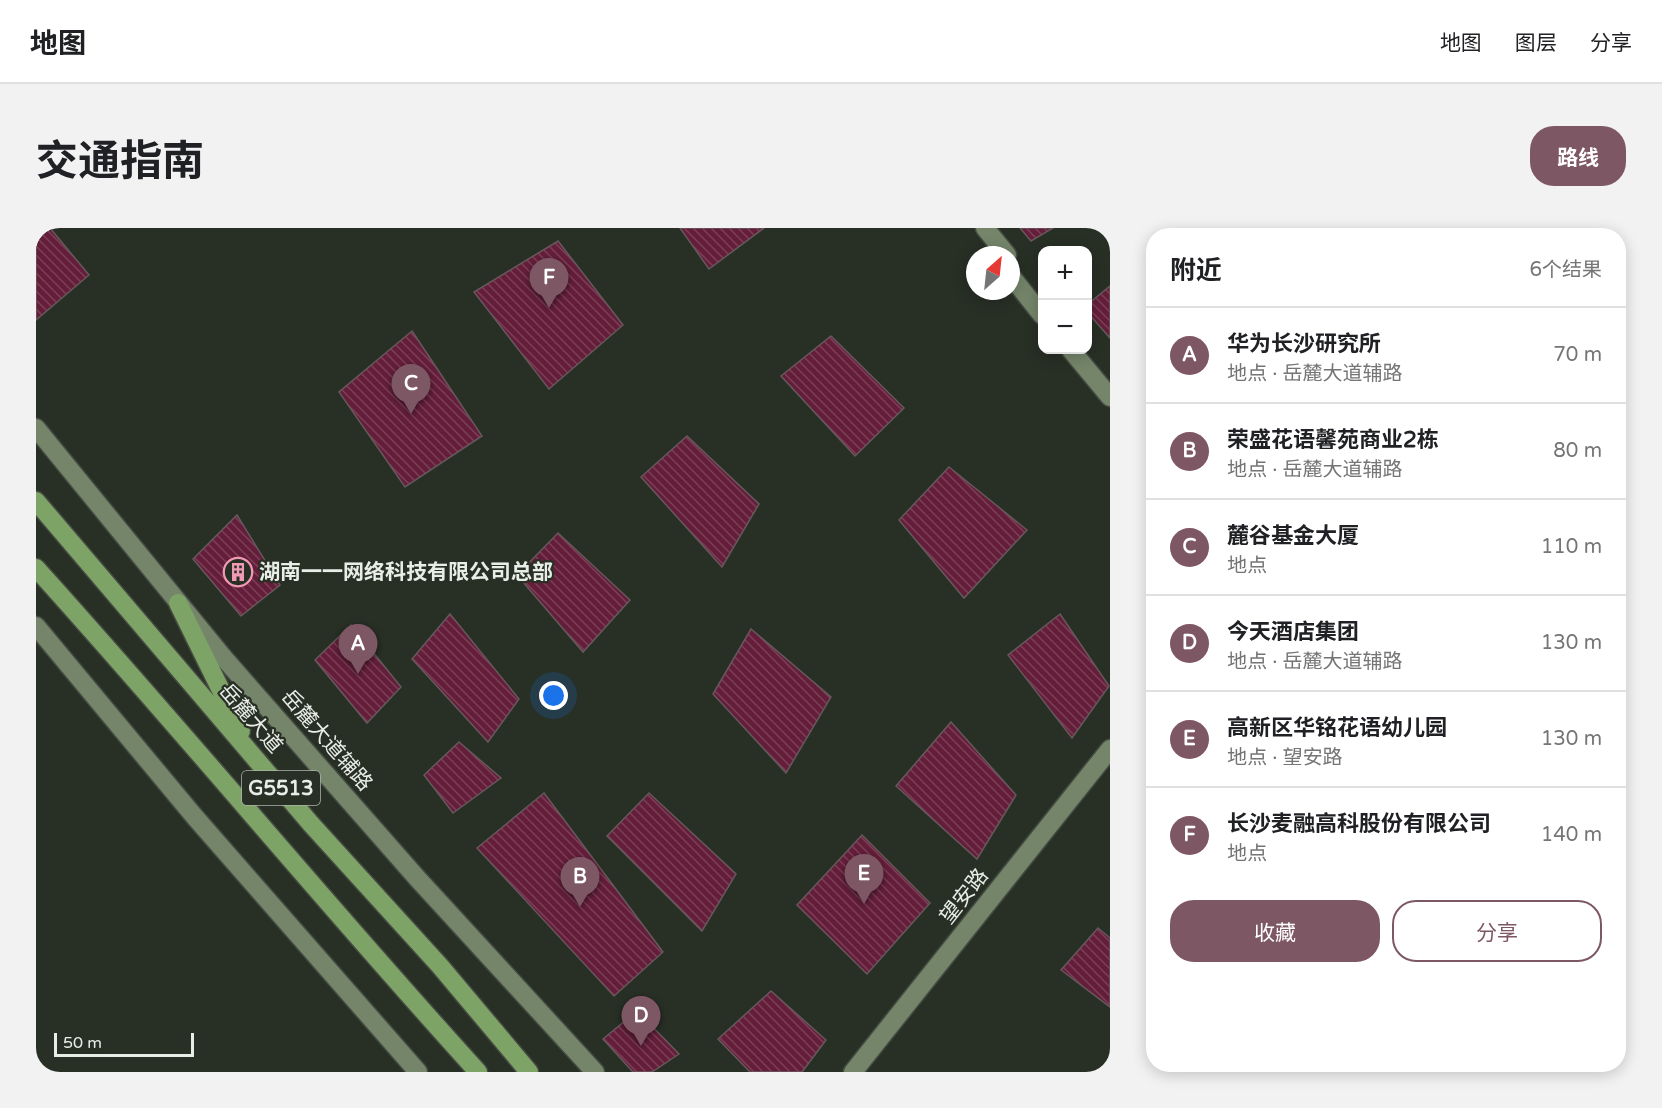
<!DOCTYPE html>
<html lang="zh">
<head>
<meta charset="utf-8">
<style>
  body { margin:0; font-family:"Varela Round","Noto Sans SC",sans-serif; background:#f2f2f2; color:#202124 }
  .controls { position:absolute; right:18px; top:18px; display:grid; overflow:hidden; border-radius:12px; box-shadow:0 3px 15px #0003 }
  .controls button { width:54px; height:54px; display:grid; place-items:center; padding:0; border:0; border-bottom:2px solid #e0e0e0; background:#fff; color:#202124; font:30px sans-serif }
  .compass { position:absolute; left:930px; top:18px; width:54px; height:54px; border-radius:50%; background:#fff; box-shadow:0 3px 15px #0003; rotate:27deg }
  .scale { position:absolute; left:18px; bottom:15px; width:140px; box-sizing:border-box; padding-left:6px; border:3px solid #e9ede7; border-top:0; font-size:16px; line-height:21px; white-space:nowrap; color:#e9ede7; -webkit-text-stroke:4px #282f25; paint-order:stroke }
  .you { position:absolute; left:518px; top:468px; width:21px; height:21px; margin:-15px; border:4px solid #fff; border-radius:50%; background:#1a73e8; box-shadow:0 0 0 9px #1a73e833 }
  .badge { display:grid; place-items:center; width:39px; height:39px; border-radius:50%; background:#7e5765; color:#fff; font-size:20px; font-weight:700 }
  .pin { position:absolute; translate:-50% -50px; filter:drop-shadow(0 2px 3px #0008) }
  .pin::after { content:''; position:absolute; top:32px; width:21px; height:18px; background:inherit; clip-path:polygon(0 0,100% 0,50% 100%) }
  .list { margin:0; padding:0; list-style:none }
  h2 { display:flex; justify-content:space-between; align-items:center; height:78px; margin:0; padding:0 24px; font-size:26px }
  h2 small { font-size:20px; font-weight:400; color:#757577 }
  .list li { display:grid; grid-template-columns:39px 1fr auto; gap:18px; align-items:center; box-sizing:border-box; height:96px; padding:0 24px; border-top:2px solid #e0e0e0 }
  .list b { display:block; font-size:22px; white-space:nowrap }
  .list p { margin:0; font-size:20px; white-space:nowrap; color:#757577 }
  .list em { font-size:20px; font-style:normal; color:#757577 }
  .actions { display:flex; gap:12px; padding:18px 24px }
  .actions a { flex:1; padding:14px 0; border:2px solid #7e5765; border-radius:24px; text-align:center; font-size:21px; color:#7e5765 }
  .actions .main { background:#7e5765; color:#fff }
  .map { position:relative; flex:none; width:1074px; height:844px; overflow:hidden; border-radius:24px }
  header { display:flex; align-items:center; gap:36px; box-sizing:border-box; height:84px; padding:0 30px; background:#fff; border-bottom:2px solid #e0e0e0 }
  header strong { font-size:28px }
  nav { display:flex; gap:33px; margin-inline-start:auto; font-size:21px }
  .intro { display:flex; align-items:center; justify-content:space-between; box-sizing:border-box; height:144px; padding:0 36px }
  h1 { margin:0; font-size:42px }
  .button { padding:15px 27px; border-radius:24px; background:#7e5765; color:#fff; font-size:21px; font-weight:700 }
  main { display:flex; gap:36px; padding:0 36px }
  aside { flex:1; background:#fff; border-radius:24px; box-shadow:0 3px 15px #0003 }
  .map>svg:first-child { display:block }
  .building { fill:url(#building-back-hatch); stroke:#66585c; stroke-width:1.5 }
  .lines { fill:none; stroke-linecap:round; stroke-linejoin:round }
  .secondary-casing { stroke:#454a42; stroke-width:21 }
  .highway-casing { stroke:#454a42; stroke-width:21 }
  .secondary { stroke:#74856a; stroke-width:18 }
  .highway { stroke:#7da366; stroke-width:18 }
  .labels { text-anchor:middle; stroke-width:4.5; stroke-linejoin:round; paint-order:stroke }
  .shield { fill:#282f25; stroke:#afb4ad; stroke-width:1.5 }
  .shield-label { font-size:20px; font-weight:bold; fill:#e9ede7 }
  .poi-label { font-size:21px; font-weight:bold; fill:#e9ede7; stroke:#282f25; text-anchor:start }
  .street-label { font-size:21px; fill:#e9ede7; stroke:#282f25 }
</style>
</head>
<body>
<header>
<strong>地图</strong>
<nav><a>地图</a><a>图层</a><a>分享</a></nav>
</header>
<div class="intro"><h1>交通指南</h1><a class="button">路线</a></div>
<main>
<div class="map">
<svg width="1074" height="844" viewBox="0 0 1074 844">
  <defs>
    <pattern id="building-back-hatch" width="6" height="6" patternUnits="userSpaceOnUse" patternTransform="scale(1.5)"><rect width="6" height="6" fill="#651e3a"/><path d="M-1 5l2 2M0 0l6 6M5-1l2 2" fill="none" stroke="#7b3f56"/></pattern>
  </defs>
  <rect width="100%" height="100%" fill="#282f25"/>
  <g class="building">
    <polygon points="0,0 14,0 53,47 0,92"/>
    <polygon points="644,0 728,0 673,41"/>
    <polygon points="984,0 1017,0 995,13"/>
    <polygon points="522,13 587,97 513,161 438,64"/>
    <polygon points="1074,58 1074,110 1052,85 1052,76"/>
    <polygon points="376,103 446,208 369,259 303,164"/>
    <polygon points="795,108 868,180 819,228 745,148"/>
    <polygon points="651,208 723,276 686,339 605,249"/>
    <polygon points="913,239 991,302 928,370 863,292"/>
    <polygon points="201,287 244,357 205,388 157,331"/>
    <polygon points="522,305 594,372 547,424 481,347"/>
    <polygon points="414,386 483,471 452,514 376,431"/>
    <polygon points="1024,386 1073,458 1036,510 972,427"/>
    <polygon points="315,397 365,459 331,495 279,432"/>
    <polygon points="715,401 795,469 750,545 677,466"/>
    <polygon points="915,494 980,567 941,631 860,558"/>
    <polygon points="423,514 465,550 417,585 388,547"/>
    <polygon points="508,565 627,724 578,768 441,620"/>
    <polygon points="613,565 700,646 666,703 571,608"/>
    <polygon points="826,607 894,675 831,746 761,677"/>
    <polygon points="1062,700 1074,710 1074,779 1025,742"/>
    <polygon points="735,763 790,812 766,844 714,844 682,811"/>
    <polygon points="601,783 643,826 616,844 597,844 567,811"/>
  </g>
  <g class="lines">
    <g class="secondary-casing">
      <g id="secondary">
        <polyline points="949,0 971,27"/>
        <polyline points="975,48 1006,87"/>
        <polyline points="1035,122 1074,169"/>
        <polyline points="0,200 187,429 381,650 559,844"/>
        <polyline points="0,398 158,588 382,844"/>
        <polyline points="817,844 1074,521"/>
      </g>
    </g>
    <g class="highway-casing">
      <g id="highway">
        <polyline points="0,273 275,596 404,738 493,844"/>
        <path d="M0,340c150,166 292,339 442,504"/>
        <polyline points="142,375 205,503"/>
      </g>
    </g>
    <use href="#secondary" class="secondary"/>
    <use href="#highway" class="highway"/>
  </g>
  <defs>
    <g id="building-ring" transform="scale(1.5)"><circle r="9.5" fill="#282f25" stroke="#f09ab5" stroke-width="1.5"/><path d="M-4-6H4V6H1V3H-1V6H-4ZM-2.5-4.3h1.7v1.8h-1.7ZM.8-4.3h1.7v1.8H.8ZM-2.5-1h1.7V.8h-1.7ZM.8-1h1.7V.8H.8Z" fill="#f09ab5"/></g>
  </defs>
  <g fill-rule="evenodd">
    <use href="#building-ring" x="202" y="344"/>
  </g>
  <g class="labels">
    <rect class="shield" x="206" y="543" width="78" height="34" rx="4.5"/>
    <g class="shield-label">
      <text x="245" y="567">G5513</text>
    </g>
    <g class="poi-label">
      <text x="223" y="351">湖南一一网络科技有限公司总部</text>
    </g>
    <g class="street-label">
      <text transform="translate(215 490) rotate(49)" y="7">岳麓大道</text>
      <text transform="translate(291 512) rotate(49)" y="7">岳麓大道辅路</text>
      <text transform="translate(928 668) rotate(-52)" y="7">望安路</text>
    </g>
  </g>
</svg>
<div class="controls">
<button>+</button>
<button>−</button>
</div>
<svg class="compass" viewBox="-18 -18 36 36"><path d="M0-13l5 13h-10z" fill="#e53935"/><path d="M0 13l5-13h-10z" fill="#757577"/></svg>
<div class="scale">50 m</div>
<div class="you"></div>
<div class="pin badge" style="left:322px;top:446px">A</div>
<div class="pin badge" style="left:544px;top:679px">B</div>
<div class="pin badge" style="left:375px;top:186px">C</div>
<div class="pin badge" style="left:605px;top:818px">D</div>
<div class="pin badge" style="left:828px;top:676px">E</div>
<div class="pin badge" style="left:513px;top:80px">F</div>
</div>
<aside>
<h2>附近<small>6个结果</small></h2>
<ul class="list">
<li><span class="badge">A</span><div><b>华为长沙研究所</b><p>地点 · 岳麓大道辅路</p></div><em>70 m</em></li>
<li><span class="badge">B</span><div><b>荣盛花语馨苑商业2栋</b><p>地点 · 岳麓大道辅路</p></div><em>80 m</em></li>
<li><span class="badge">C</span><div><b>麓谷基金大厦</b><p>地点</p></div><em>110 m</em></li>
<li><span class="badge">D</span><div><b>今天酒店集团</b><p>地点 · 岳麓大道辅路</p></div><em>130 m</em></li>
<li><span class="badge">E</span><div><b>高新区华铭花语幼儿园</b><p>地点 · 望安路</p></div><em>130 m</em></li>
<li><span class="badge">F</span><div><b>长沙麦融高科股份有限公司</b><p>地点</p></div><em>140 m</em></li>
</ul>
<div class="actions"><a class="main">收藏</a><a>分享</a></div>
</aside>
</main>
</body>
</html>
